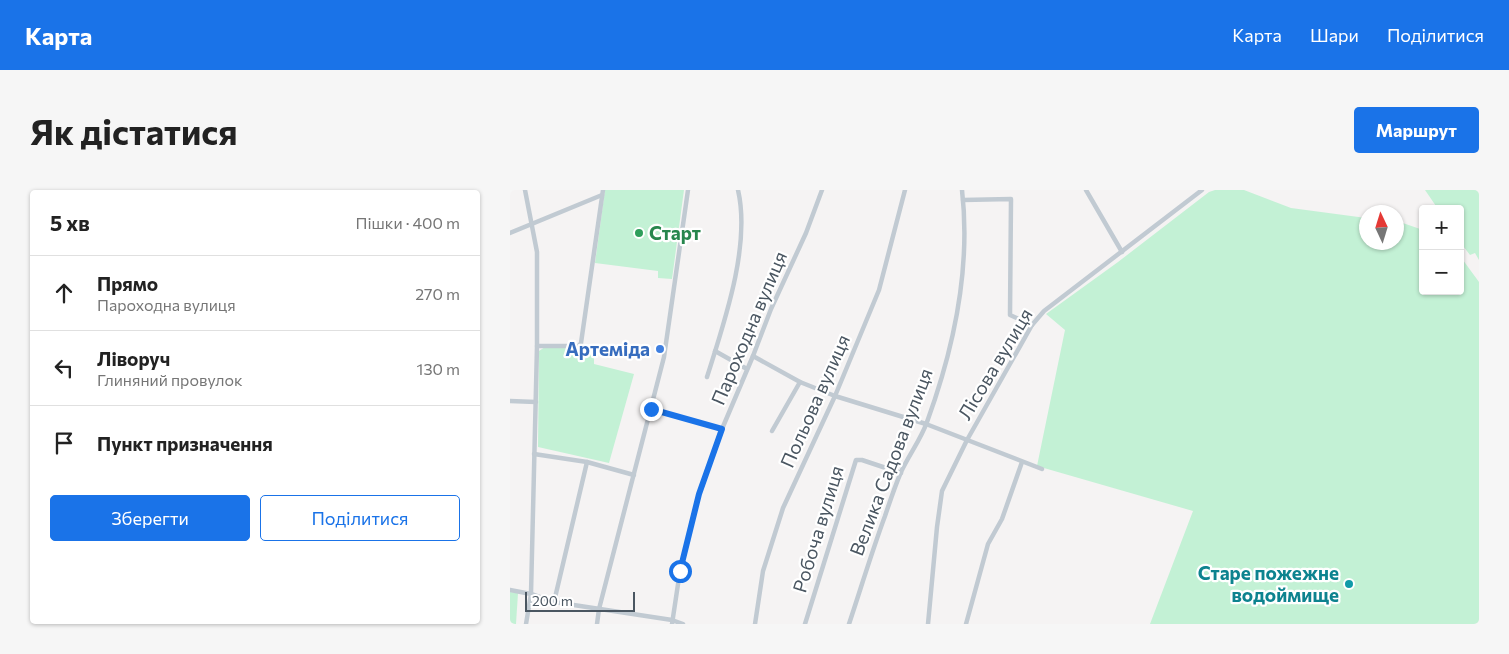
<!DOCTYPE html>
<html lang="uk">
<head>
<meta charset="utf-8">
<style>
  body { margin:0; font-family:Commissioner,sans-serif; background:#f6f6f6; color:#222 }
  .controls { position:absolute; right:15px; top:15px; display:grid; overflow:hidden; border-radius:5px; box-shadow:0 1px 4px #0004 }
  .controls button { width:45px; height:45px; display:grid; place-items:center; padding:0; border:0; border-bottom:1px solid #e0e0e0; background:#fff; color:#222; font:25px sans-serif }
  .compass { position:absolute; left:849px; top:15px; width:45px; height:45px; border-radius:50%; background:#fff; box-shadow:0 1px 4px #0004; rotate:356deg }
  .scale { position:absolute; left:15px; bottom:12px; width:110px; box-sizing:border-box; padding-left:5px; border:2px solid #4a5661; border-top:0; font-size:14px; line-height:18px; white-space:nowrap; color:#4a5661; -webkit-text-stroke:4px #fff; paint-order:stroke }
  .stop { position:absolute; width:15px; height:15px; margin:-11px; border:4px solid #1a73e8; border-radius:50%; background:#fff }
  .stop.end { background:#1a73e8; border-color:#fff; box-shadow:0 1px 5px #0008 }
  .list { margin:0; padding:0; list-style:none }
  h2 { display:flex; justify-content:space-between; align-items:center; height:65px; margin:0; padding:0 20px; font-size:21px }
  h2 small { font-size:16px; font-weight:400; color:#767676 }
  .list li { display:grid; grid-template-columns:32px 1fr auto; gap:15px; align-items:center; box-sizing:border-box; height:75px; padding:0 20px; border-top:1px solid #e0e0e0 }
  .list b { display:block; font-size:19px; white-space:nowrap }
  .list p { margin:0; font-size:16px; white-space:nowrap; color:#767676 }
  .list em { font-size:16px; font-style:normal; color:#767676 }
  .actions { display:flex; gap:10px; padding:15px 20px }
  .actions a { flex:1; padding:11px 0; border:1px solid #1a73e8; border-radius:5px; text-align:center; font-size:18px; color:#1a73e8 }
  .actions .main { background:#1a73e8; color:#fff }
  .icon { flex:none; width:28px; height:28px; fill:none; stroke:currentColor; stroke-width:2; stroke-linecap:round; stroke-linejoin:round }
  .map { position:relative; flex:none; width:969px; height:434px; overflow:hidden; border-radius:5px }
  header { display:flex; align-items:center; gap:30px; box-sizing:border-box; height:70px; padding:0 25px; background:#1a73e8; color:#fff }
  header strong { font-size:24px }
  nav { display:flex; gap:28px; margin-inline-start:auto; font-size:18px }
  .intro { display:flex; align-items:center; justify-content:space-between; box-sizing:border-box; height:120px; padding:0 30px }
  h1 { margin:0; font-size:35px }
  .button { padding:12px 22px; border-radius:5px; background:#1a73e8; color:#fff; font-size:18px; font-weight:700 }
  main { display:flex; gap:30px; padding:0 30px }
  aside { flex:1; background:#fff; border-radius:5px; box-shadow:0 1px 4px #0004 }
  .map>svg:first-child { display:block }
  .green { fill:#c3f1d5 }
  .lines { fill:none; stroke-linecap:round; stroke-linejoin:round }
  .minor { stroke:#c1cad2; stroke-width:4.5 }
  .route { stroke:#1a73e8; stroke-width:6 }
  .leisure-dot { fill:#2e9e5b; stroke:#fff; stroke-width:2 }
  .shop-dot { fill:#3f7fe0; stroke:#fff; stroke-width:2 }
  .culture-dot { fill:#0f9aa8; stroke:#fff; stroke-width:2 }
  .labels { text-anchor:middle; stroke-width:4.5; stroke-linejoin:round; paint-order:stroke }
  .leisure-label { font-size:19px; font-weight:bold; fill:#27864d; stroke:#fff; text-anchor:start }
  .street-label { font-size:19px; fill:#4a5661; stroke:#fff }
  .shop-label { font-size:19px; font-weight:bold; fill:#366cbe; stroke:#fff; text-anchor:end }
  .culture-label { font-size:19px; font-weight:bold; fill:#0d838f; stroke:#fff; text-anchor:end }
</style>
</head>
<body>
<header>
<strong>Карта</strong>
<nav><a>Карта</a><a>Шари</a><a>Поділитися</a></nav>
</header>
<div class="intro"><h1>Як дістатися</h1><a class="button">Маршрут</a></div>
<main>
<aside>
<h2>5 хв<small>Пішки · 400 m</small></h2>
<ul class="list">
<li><svg class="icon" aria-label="ahead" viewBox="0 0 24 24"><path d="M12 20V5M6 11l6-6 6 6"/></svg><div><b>Прямо</b><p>Пароходна вулиця</p></div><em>270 m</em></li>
<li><svg class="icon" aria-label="left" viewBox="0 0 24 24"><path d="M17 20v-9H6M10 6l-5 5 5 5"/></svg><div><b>Ліворуч</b><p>Глиняний провулок</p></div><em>130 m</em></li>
<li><svg class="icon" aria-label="arrive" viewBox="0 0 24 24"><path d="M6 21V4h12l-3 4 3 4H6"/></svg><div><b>Пункт призначення</b></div></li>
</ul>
<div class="actions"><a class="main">Зберегти</a><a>Поділитися</a></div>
</aside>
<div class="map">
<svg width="969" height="434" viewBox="0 0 969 434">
  <rect width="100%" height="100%" fill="#f5f3f3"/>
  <g class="green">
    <polygon points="95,0 174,0 162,89 148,88 148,81 85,73"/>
    <polygon points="705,0 734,0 781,18 856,28 856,52 886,52 887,31 913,40 913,101 950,101 950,66 969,92 969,434 640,434 683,321 527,276 555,140 536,124 608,72 699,2"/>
    <polygon points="915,0 969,0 969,70 965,63 960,65 950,52 950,19 928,19"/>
    <polygon points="35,157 84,159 84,174 124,184 99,273 28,257 29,161"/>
    <polygon points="0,402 8,403 6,434 0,434"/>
  </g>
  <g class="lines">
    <g class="minor">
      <polyline points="15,0 27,62 27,156 21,404 16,434"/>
      <polyline points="576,0 612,62"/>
      <polyline points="453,10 501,9 500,125 522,135"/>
      <polyline points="0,43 92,5"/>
      <polyline points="27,156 69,156 71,153 93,0"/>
      <polyline points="205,161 237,179"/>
      <polyline points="243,166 290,192 325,206 416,234 532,279"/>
      <path d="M197,187c17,-54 44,-131 31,-187"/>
      <polyline points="0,211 26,212"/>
      <polyline points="141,219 212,239"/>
      <polyline points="262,241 290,192"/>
      <polyline points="24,264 77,272 124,285"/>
      <polyline points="0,400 21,404 44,412 162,430 173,434"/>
      <polyline points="44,412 77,272"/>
      <polyline points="87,434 89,419 154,167 178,0"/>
      <polyline points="162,434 170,381 189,304 212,239 243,166 261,119 296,43 312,0"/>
      <polyline points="245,434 253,381 273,318 325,206 369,100 395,0"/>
      <polyline points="295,434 346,270 352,270 391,283"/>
      <path d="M339,434c12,-36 23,-73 36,-108 5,-15 10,-30 16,-44 8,-17 20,-33 26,-50 27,-74 44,-154 35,-232"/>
      <polyline points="418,434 427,337 432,301 457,250 522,135 534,121 692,0"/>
      <polyline points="456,434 478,354 492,329 512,272"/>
    </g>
  </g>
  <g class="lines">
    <polyline class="route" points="141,219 212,239 189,304 170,381"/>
  </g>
  <circle class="leisure-dot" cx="129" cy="43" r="5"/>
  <circle class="shop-dot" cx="150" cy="159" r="5"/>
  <circle class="culture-dot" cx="839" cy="394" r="5"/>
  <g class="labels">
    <g class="leisure-label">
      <text x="139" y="50">Старт</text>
    </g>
    <g class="street-label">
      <text transform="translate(239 138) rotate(-67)" y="7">Пароходна вулиця</text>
      <text transform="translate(485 174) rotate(-59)" y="7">Лісова вулиця</text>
      <text transform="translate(305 211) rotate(-66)" y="7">Польова вулиця</text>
      <text transform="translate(381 272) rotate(-69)" y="7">Велика Садова вулиця</text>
      <text transform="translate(308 339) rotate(-73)" y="7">Робоча вулиця</text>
    </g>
    <g class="shop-label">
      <text x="140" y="166">Артеміда</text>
    </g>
    <g class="culture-label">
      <text x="829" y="390">Старе пожежне<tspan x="829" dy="22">водоймище</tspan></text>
    </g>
  </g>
</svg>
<div class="controls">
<button>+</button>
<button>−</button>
</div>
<svg class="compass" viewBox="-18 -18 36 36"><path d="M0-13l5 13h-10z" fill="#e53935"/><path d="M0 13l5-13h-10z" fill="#767676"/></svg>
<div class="scale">200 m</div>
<div class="stop" style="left:170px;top:381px"></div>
<div class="stop end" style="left:141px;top:219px"></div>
</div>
</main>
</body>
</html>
